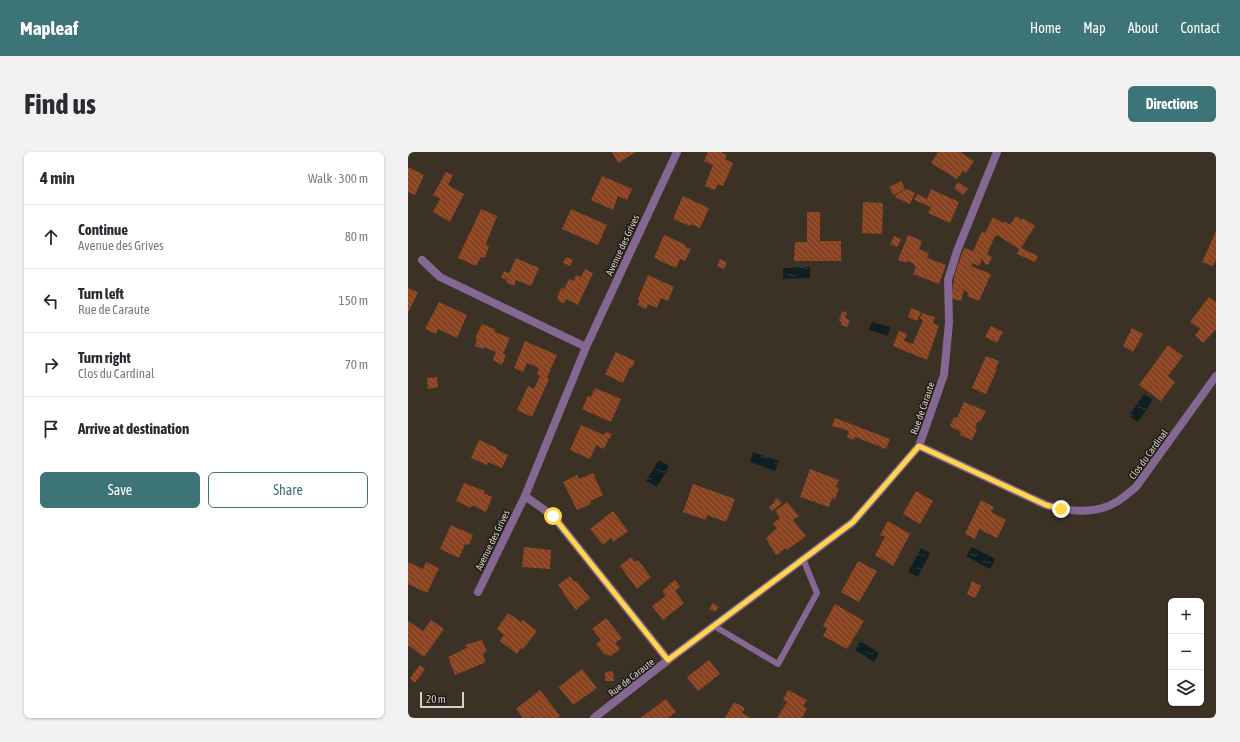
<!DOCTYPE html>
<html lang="en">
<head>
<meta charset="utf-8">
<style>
  body { margin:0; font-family:"Asap Condensed",sans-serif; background:#f2f2f3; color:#2b2b33 }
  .controls { position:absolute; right:12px; bottom:12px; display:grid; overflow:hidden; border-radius:6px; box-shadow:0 1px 3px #0004 }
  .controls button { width:36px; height:36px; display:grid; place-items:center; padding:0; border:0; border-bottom:1px solid #e1e1e2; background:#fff; color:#2b2b33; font:20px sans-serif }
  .scale { position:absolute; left:12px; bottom:10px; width:44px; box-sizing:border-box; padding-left:4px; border:2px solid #d6d0c8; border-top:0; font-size:11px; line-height:14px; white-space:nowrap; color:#d6d0c8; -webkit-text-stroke:3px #1e1a14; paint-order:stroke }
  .stop { position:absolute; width:12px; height:12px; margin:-9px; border:3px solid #ffd54a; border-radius:50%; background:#fff }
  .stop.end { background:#ffd54a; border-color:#fff; box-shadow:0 1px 4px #0008 }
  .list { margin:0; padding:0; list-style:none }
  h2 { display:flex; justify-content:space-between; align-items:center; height:52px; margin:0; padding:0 16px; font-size:17px }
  h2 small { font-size:13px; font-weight:400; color:#7c7c81 }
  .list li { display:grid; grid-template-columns:26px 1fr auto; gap:12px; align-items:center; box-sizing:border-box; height:64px; padding:0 16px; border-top:1px solid #e1e1e2 }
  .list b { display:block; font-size:15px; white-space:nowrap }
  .list p { margin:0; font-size:13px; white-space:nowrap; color:#7c7c81 }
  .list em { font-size:13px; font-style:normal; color:#7c7c81 }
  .actions { display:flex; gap:8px; padding:12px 16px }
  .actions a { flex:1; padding:9px 0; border:1px solid #3d7477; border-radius:6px; text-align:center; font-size:14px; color:#3d7477 }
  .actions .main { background:#3d7477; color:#fff }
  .icon { flex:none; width:22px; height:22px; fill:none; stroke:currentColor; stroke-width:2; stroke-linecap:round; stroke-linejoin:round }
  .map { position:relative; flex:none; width:808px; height:566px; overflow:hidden; border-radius:6px }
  header { display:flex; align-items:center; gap:24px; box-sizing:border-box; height:56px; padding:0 20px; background:#3d7477; color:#fff }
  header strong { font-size:19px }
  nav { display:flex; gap:22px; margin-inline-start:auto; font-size:14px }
  .intro { display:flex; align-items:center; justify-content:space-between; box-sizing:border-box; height:96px; padding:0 24px }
  h1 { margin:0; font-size:28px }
  .button { padding:10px 18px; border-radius:6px; background:#3d7477; color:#fff; font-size:14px; font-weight:700 }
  main { display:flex; gap:24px; padding:0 24px }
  aside { flex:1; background:#fff; border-radius:6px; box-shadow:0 1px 3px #0004 }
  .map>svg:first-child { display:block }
  .water { fill:url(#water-ripples) }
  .building { fill:url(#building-back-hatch) }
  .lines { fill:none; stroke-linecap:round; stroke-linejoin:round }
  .service { stroke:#856793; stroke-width:6 }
  .minor { stroke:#856793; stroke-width:8 }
  .route { stroke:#ffd54a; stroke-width:5 }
  .labels { text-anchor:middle; stroke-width:3; stroke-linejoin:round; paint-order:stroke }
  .street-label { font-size:10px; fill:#d6d0c8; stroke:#1e1a14 }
</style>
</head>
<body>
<header>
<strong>Mapleaf</strong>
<nav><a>Home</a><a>Map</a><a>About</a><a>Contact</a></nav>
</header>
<div class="intro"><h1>Find us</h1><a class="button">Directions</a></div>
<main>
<aside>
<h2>4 min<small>Walk · 300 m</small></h2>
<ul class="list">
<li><svg class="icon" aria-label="ahead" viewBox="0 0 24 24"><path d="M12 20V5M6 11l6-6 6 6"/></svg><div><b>Continue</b><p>Avenue des Grives</p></div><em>80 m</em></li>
<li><svg class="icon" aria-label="left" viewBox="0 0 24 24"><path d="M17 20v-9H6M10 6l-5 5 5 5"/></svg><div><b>Turn left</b><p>Rue de Caraute</p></div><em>150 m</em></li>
<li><svg class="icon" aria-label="right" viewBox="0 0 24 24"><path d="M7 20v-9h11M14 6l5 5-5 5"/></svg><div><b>Turn right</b><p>Clos du Cardinal</p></div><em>70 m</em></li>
<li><svg class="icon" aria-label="arrive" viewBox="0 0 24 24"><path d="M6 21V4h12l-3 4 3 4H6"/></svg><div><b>Arrive at destination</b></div></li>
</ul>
<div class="actions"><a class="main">Save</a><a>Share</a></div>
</aside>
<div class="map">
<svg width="808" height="566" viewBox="0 0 808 566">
  <defs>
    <pattern id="water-ripples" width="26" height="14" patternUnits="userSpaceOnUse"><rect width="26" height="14" fill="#0f1e20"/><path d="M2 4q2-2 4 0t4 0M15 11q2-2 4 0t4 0" fill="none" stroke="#313e3f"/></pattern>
    <pattern id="building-back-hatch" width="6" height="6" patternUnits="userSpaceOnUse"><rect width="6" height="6" fill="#894320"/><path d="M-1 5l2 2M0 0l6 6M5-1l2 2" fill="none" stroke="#995d3f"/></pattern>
  </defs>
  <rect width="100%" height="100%" fill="#3b3125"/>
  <g class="water">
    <polygon points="402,115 402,126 375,127 375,116"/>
    <polygon points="464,170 482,175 480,184 461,178"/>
    <polygon points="736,242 745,248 730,270 721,264"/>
    <polygon points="345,300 371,309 367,319 342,310"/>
    <polygon points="251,308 261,314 249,335 238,329"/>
    <polygon points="564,395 587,407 582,417 558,404"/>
    <polygon points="513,396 522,401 510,425 500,420"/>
    <polygon points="452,489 471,501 466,510 447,498"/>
  </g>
  <g class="building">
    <polygon points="204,0 228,0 210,11"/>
    <polygon points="300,0 313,0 319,3 317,7 325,11 315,34 310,32 307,38 297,34 305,13 296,9"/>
    <polygon points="530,0 552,0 566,9 558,21 555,19 549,27 523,11"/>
    <polygon points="0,15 16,23 7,43 0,40"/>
    <polygon points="38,20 45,23 40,33 56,42 42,70 25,60 32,47 25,43"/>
    <polygon points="194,24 224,37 219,48 210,44 205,58 183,48"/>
    <polygon points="493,29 497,37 486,43 481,35"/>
    <polygon points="550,30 560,37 555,43 546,36"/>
    <polygon points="499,37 507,41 502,52 487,45 489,42"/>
    <polygon points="523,37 551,50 542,71 520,61 523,55 506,48 509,42 519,47"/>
    <polygon points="275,44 301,56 292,76 283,72 282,74 265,67"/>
    <polygon points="455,50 475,51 474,82 454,81"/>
    <polygon points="73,57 89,64 78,92 81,94 77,106 73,105 68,114 50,106"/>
    <polygon points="163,57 199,73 190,93 154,77"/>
    <polygon points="399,60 412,60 412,89 433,89 433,109 386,109 387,90 399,90"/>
    <polygon points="608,64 614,68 615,66 627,74 613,96 630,104 627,110 609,102 611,97 589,83 586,86 579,102 584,105 580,113 577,112 574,107 571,114 564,111 563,114 583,122 571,149 559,144 561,141 556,138 553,149 543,146 547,121 556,96 565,99 574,79 577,81 585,65 595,71 596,69 602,73"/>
    <polygon points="808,79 808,108 805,114 794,110"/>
    <polygon points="256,83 278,93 277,95 283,97 277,109 272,107 268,116 246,106"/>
    <polygon points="500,83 514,89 511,97 521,101 519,106 538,113 531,132 505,122 508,115 506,114 506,112 499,109 498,111 490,108"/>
    <polygon points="486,84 493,87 489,95 482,92"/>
    <polygon points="158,105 165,108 162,114 155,111"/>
    <polygon points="108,106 131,116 123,134 108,128 106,134 98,130 99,128 93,125 96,119 101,121"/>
    <polygon points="312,107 319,110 316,117 309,114"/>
    <polygon points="177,117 185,121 170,153 158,147 157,150 154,151 150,148 149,146 153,136 156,137 161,127 166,129 168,123 173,125"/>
    <polygon points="240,123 266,135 260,149 253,146 249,156 240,152 238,157 230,153 231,148 230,147"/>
    <polygon points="0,136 10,140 0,161"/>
    <polygon points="801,145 808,150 808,177 795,191 787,183 792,177 782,170"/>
    <polygon points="31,150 59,163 49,186 30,177 28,182 17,177"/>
    <polygon points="503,156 513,160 509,169 500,165"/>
    <polygon points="434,159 439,161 437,166 442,168 439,175 433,173 434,170 431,169"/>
    <polygon points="514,161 527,165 525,171 531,174 519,208 485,194 491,179 499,182 496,189 505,192 515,168 512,166"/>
    <polygon points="74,172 87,177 87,180 102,186 95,202 98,203 94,213 85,208 88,200 76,195 75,197 67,194 69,187 67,186"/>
    <polygon points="583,174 595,180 589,191 577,185"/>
    <polygon points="724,176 735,182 725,200 715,194"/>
    <polygon points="117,189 149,203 139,225 141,227 124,265 109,258 120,234 126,237 132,224 129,222 131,216 119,211 115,220 106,216"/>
    <polygon points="760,193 775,204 760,224 767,230 753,249 731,233"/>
    <polygon points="208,200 227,209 224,216 222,215 215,231 197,222"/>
    <polygon points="578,204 591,209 587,217 589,217 578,242 564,236"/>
    <polygon points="29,225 30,235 20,237 19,226"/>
    <polygon points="187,236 213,247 203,270 174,257 180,244 183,245"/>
    <polygon points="556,250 578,259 572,270 570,269 567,275 569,277 564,288 552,283 553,280 542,274 546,265 549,266"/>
    <polygon points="427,266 482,287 478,297 447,285 446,288 439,285 441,279 429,275 429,276 424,274"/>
    <polygon points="173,273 196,283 198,280 204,282 202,286 201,286 196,297 188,293 182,307 162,298"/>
    <polygon points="71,288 89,296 88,297 100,303 94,316 80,310 79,313 63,306"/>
    <polygon points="402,317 431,328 428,335 431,336 427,347 424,346 421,355 392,345"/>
    <polygon points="185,321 195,343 182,349 183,352 169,358 155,330 169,323 171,327"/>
    <polygon points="56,331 77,339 76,341 84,345 78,360 64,353 63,356 48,349"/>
    <polygon points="285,332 327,347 318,370 299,363 298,368 275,360"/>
    <polygon points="508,339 525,349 512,372 495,362"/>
    <polygon points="369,346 374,351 364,359 361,355 367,350 366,349"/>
    <polygon points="573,348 586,355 583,360 598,368 589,386 571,377 567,387 557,382"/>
    <polygon points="379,350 391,364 385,368 398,384 379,398 378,396 369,403 367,402 358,386 369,376 365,371 372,366 367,359"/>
    <polygon points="205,359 220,379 205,390 203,386 195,393 182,377"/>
    <polygon points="480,369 502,382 485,414 467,403 477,385 472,383"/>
    <polygon points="43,373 65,383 61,393 57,392 51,406 32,397"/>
    <polygon points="116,395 143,398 142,417 114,415"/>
    <polygon points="223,405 227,410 230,408 243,425 229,437 212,414"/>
    <polygon points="450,409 469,419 451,450 433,440"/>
    <polygon points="0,410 15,417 18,410 31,416 19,441 0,432"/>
    <polygon points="162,424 166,430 168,429 182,446 168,458 154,440 155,439 150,433"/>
    <polygon points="267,428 272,435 267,439 276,451 255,468 244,454 258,444 254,439"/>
    <polygon points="564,429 573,434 567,446 559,442"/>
    <polygon points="305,451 311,455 307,460 301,457"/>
    <polygon points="427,452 456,469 439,497 415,484 419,477 415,474"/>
    <polygon points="100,461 113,470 115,468 129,479 115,497 113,496 109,502 92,489 96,483 89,477"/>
    <polygon points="198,466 214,486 207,491 212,497 203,504 196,502 188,492 193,488 184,477"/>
    <polygon points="23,468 36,477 16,505 0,493 0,469 15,479"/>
    <polygon points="74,488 79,500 75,501 77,509 76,511 47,523 40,505 59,496 57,493"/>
    <polygon points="301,508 312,522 290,539 279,525"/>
    <polygon points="12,513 17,517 7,531 2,526"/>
    <polygon points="174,517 189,536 165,553 151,535"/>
    <polygon points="205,519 206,529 197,529 197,520"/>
    <polygon points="132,538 152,564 149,566 126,566 125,564 123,566 115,566 108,557"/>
    <polygon points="380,538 399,548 395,554 399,556 394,566 369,566 379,550 375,548"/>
    <polygon points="258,547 268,560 260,566 232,566"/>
    <polygon points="326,550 337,556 334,561 343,566 317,566"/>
  </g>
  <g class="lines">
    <polyline class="service" points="306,474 370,512 409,441 395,407"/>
    <g class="minor">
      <polyline points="14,108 32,125 178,195"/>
      <path d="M511,294l127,59c24,7 50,10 72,-4 6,-4 12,-9 18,-14l80,-111"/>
      <polyline points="70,440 117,344"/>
      <polyline points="260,508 145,364 117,344 178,195 269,0"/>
      <polyline points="186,566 260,508 445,370 511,294 536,223 541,171 540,128 549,99 589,0"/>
    </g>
  </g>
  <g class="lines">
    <polyline class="route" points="145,364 260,508 445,370 511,294 638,353 653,357"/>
  </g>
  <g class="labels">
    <g class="street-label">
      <text transform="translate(214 93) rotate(-65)" y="4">Avenue des Grives</text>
      <text transform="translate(514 256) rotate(-71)" y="4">Rue de Caraute</text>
      <text transform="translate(740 302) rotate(-54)" y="4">Clos du Cardinal</text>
      <text transform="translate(84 388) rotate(-64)" y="4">Avenue des Grives</text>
      <text transform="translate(223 525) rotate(-38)" y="4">Rue de Caraute</text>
    </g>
  </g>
</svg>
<div class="controls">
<button>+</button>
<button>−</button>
<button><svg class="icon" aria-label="layers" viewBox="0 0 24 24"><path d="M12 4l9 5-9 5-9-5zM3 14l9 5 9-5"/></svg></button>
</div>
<div class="scale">20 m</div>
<div class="stop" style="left:145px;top:364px"></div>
<div class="stop end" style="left:653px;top:357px"></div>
</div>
</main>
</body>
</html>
